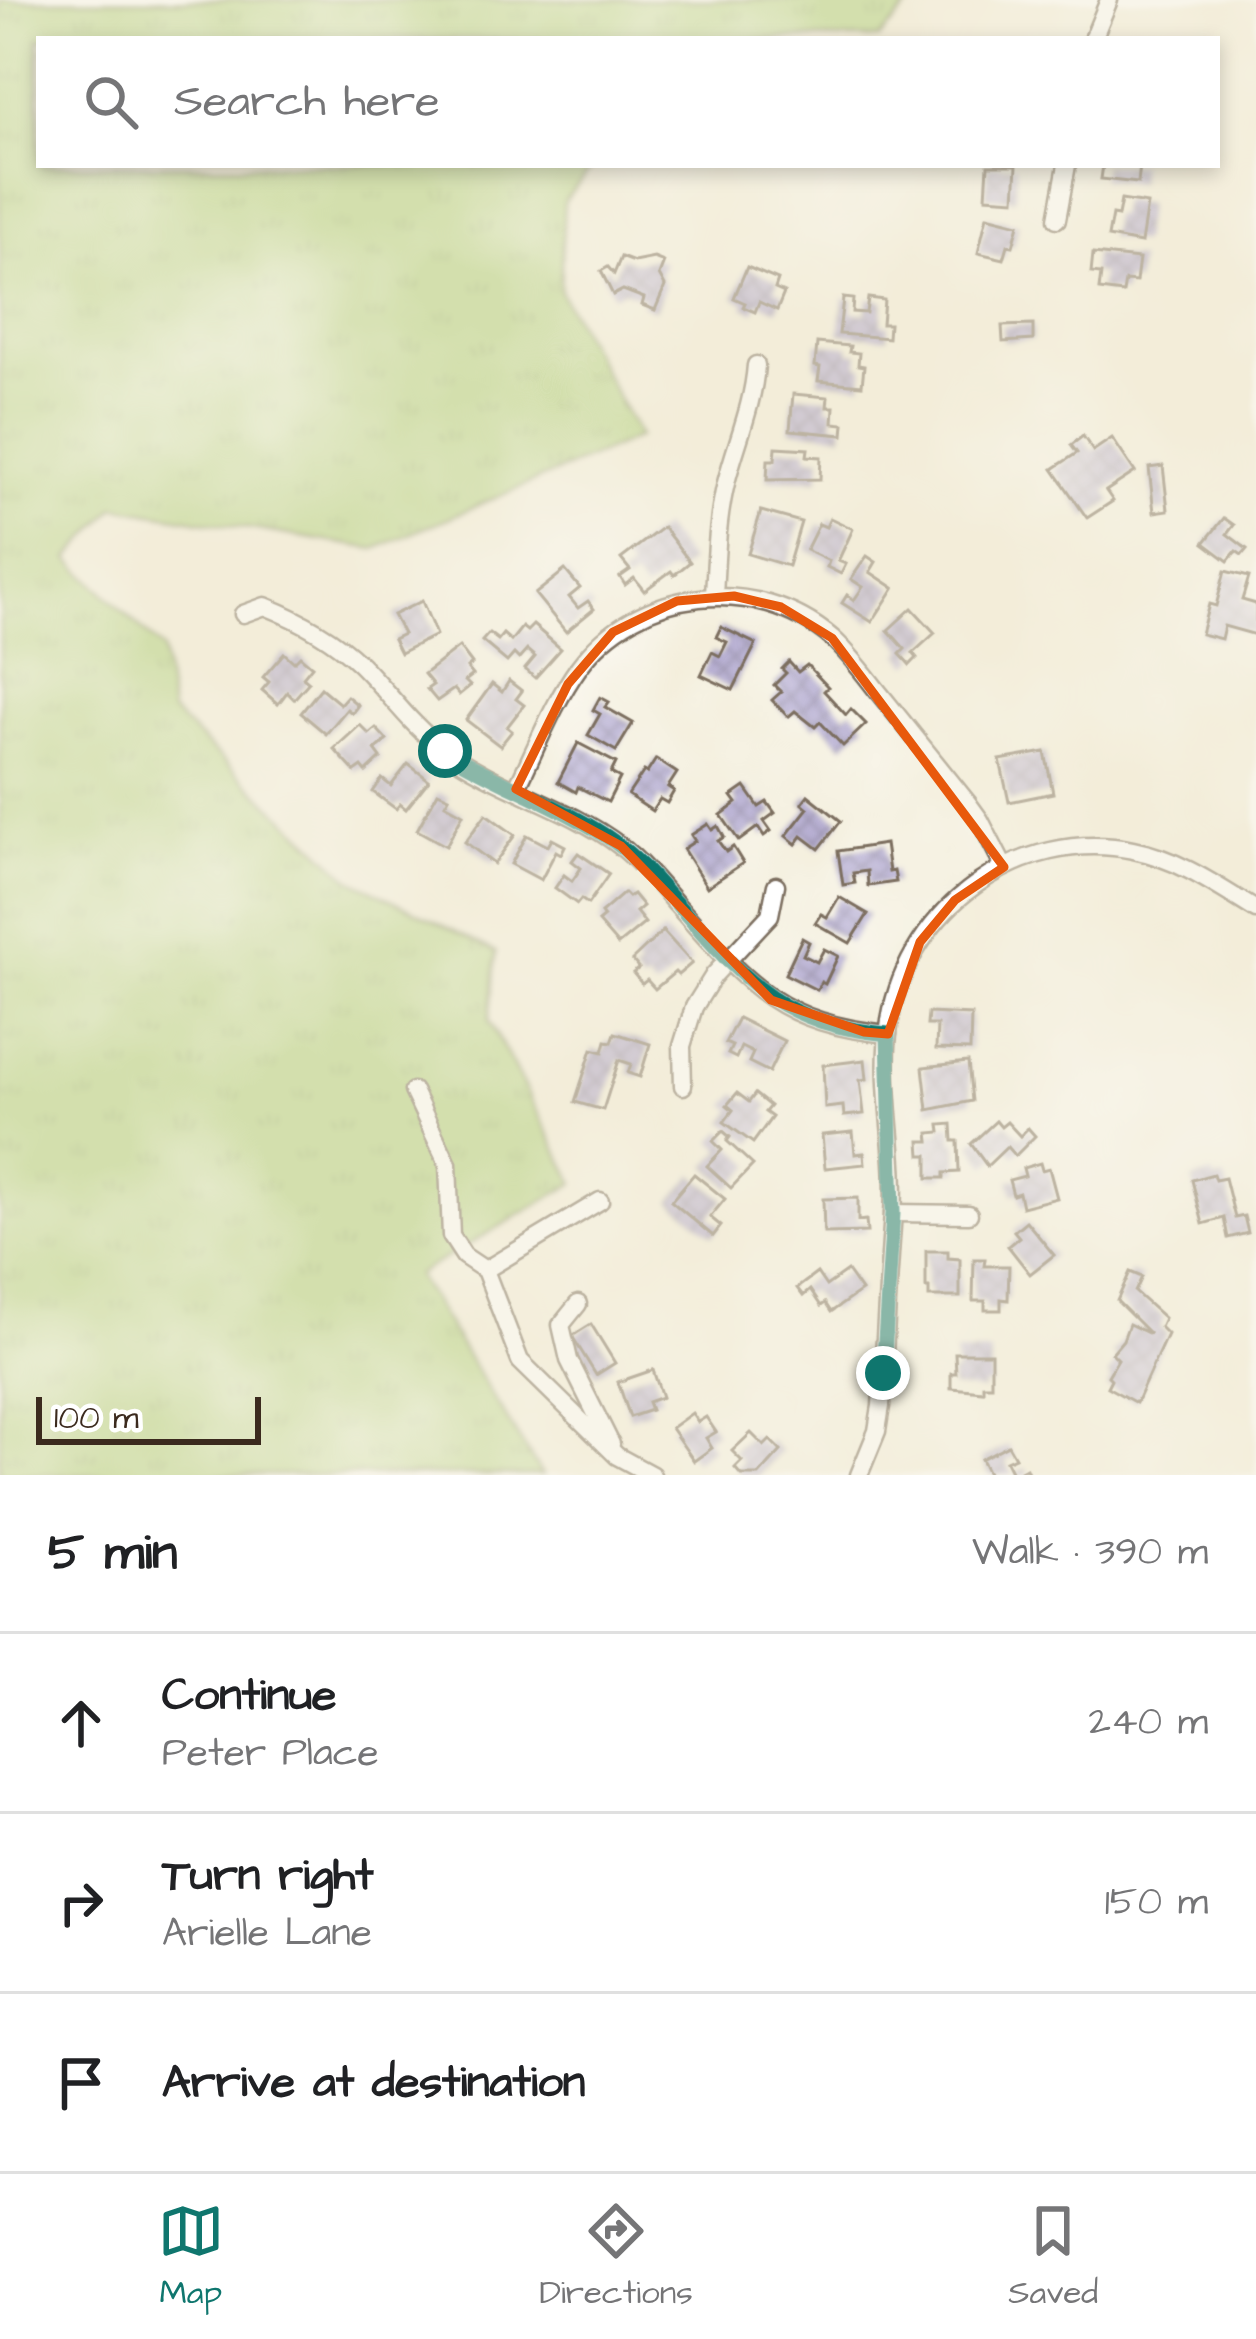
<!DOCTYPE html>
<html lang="en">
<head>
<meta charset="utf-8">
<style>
  body { margin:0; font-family:"Architects Daughter",sans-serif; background:#f6f6f6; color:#202124 }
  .scale { position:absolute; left:36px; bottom:30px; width:225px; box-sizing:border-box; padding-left:12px; border:6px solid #3b2a1e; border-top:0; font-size:33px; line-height:42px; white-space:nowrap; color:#3b2a1e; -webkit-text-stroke:9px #fff; paint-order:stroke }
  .stop { position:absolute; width:36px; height:36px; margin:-27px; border:9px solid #0f766e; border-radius:50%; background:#fff }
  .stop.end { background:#0f766e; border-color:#fff; box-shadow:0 3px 12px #0008 }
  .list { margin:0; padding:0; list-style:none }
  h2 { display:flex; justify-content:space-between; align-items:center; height:156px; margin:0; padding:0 48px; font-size:51px }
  h2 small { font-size:39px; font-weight:400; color:#757577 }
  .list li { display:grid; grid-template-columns:78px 1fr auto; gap:36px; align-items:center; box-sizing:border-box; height:180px; padding:0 48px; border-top:3px solid #e0e0e0 }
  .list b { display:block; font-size:45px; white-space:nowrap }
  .list p { margin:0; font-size:39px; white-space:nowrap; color:#757577 }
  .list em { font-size:39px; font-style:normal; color:#757577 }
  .icon { flex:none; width:66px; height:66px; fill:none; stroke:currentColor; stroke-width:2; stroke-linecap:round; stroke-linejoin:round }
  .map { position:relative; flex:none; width:1256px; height:1475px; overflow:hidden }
  .search { position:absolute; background:#fff; box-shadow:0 6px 18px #0003; left:36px; right:36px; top:36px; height:132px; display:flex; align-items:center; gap:30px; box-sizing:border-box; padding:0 42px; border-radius:0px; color:#757577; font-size:45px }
  .sheet { height:696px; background:#fff }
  nav { display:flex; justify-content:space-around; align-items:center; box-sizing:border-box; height:168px; border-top:3px solid #e0e0e0; background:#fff; font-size:33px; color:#757577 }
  nav a { display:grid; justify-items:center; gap:6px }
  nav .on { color:#0f766e }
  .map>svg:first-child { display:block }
  .grass { fill:url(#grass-tufts); stroke:#747c4b; stroke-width:3 }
  .building { fill:url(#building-cross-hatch) }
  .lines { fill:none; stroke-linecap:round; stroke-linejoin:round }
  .minor-casing { stroke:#7b6e5f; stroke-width:21 }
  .minor { stroke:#fff; stroke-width:16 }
  .route { stroke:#0f766e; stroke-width:15 }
  .marked { fill:none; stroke:#e8590c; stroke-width:9; stroke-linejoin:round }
</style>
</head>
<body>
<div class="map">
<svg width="1256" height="1475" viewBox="0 0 1256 1475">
  <defs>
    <pattern id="grass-tufts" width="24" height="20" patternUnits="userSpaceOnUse" patternTransform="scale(3)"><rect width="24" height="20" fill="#adcf78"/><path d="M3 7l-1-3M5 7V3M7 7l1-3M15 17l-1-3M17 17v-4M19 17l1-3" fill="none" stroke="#96b267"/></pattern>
    <pattern id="building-cross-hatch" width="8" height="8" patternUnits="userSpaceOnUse" patternTransform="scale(3)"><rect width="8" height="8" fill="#aaa1ca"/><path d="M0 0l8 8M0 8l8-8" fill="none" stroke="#8c83a3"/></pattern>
  </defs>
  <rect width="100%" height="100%" fill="#fff"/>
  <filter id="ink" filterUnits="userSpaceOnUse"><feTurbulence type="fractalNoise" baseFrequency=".00833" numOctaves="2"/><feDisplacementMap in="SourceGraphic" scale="24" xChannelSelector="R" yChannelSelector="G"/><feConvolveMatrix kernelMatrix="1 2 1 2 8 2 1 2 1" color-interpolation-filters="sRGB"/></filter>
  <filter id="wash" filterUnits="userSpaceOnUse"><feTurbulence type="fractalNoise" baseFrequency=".004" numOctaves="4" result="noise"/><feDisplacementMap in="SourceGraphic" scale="48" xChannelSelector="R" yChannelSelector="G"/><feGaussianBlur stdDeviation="2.7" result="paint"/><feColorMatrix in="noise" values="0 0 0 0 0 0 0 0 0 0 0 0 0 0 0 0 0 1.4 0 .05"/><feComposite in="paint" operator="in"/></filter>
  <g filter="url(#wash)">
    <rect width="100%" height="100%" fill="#f3edd9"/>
    <polygon class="grass" points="0,0 915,0 879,39 39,39 39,165 594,165 564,201 560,292 639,437 375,549 115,507 69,559 162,649 171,712 351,879 496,952 489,1021 575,1183 416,1275 542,1475 0,1475"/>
    <g id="blocks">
      <g class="building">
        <polygon points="988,165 1017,165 1015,199 986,197"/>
        <polygon points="1103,165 1140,165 1138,183 1101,179"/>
        <polygon points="1121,200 1147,204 1141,243 1108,237 1112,215 1118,216"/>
        <polygon points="987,216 1019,224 1013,246 1008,245 1004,259 978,253"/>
        <polygon points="1093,254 1139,259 1136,282 1125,281 1123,293 1099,290 1101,274 1091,273"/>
        <polygon points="621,257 634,262 654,258 664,262 659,275 665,286 655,310 642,305 644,298 623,290 613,295 601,271 608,267 614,274"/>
        <polygon points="747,267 778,280 775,289 784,293 777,310 759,302 755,312 743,307 745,303 734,298"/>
        <polygon points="843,298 853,299 852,312 866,313 868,298 884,300 882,324 889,324 888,338 839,334"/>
        <polygon points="1033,325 1033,340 1003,342 1002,326"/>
        <polygon points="817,343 850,346 849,352 859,353 858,365 864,366 862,385 818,381 820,367 815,366"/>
        <polygon points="793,394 828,397 827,407 834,407 833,423 844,424 843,435 790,430"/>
        <polygon points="1083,436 1093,451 1112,438 1135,472 1106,491 1113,501 1087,518 1053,469 1077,453 1071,445"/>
        <polygon points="776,447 808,449 807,456 821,457 820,479 767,480 768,460 775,460"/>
        <polygon points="1163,466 1168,510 1154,512 1149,468"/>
        <polygon points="761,511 801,522 788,566 748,554"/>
        <polygon points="830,518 853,529 838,561 846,564 841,574 827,567 829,561 806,550 819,524 826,527"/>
        <polygon points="1224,518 1234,525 1227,534 1247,549 1242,555 1236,551 1228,561 1204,543"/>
        <polygon points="663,527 690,562 674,575 671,571 644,591 634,578 625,585 620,577 630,570 621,559"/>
        <polygon points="867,556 876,562 870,572 894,588 872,622 842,603 847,595 854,600 863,587 851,579"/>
        <polygon points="565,570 580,588 569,597 578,608 588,601 594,609 566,632 535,594"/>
        <polygon points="1225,571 1249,577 1242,600 1256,604 1256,635 1224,626 1221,639 1201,634 1209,604 1216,606"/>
        <polygon points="422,601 436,635 400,653 393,639 403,634 393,615"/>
        <polygon points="912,608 935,633 913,653 917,658 910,665 900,654 905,649 888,630"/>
        <polygon points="533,625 561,649 535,678 525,669 535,657 527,650 519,659 514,654 507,662 482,641 489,633 498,640 503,634 511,641 522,627 527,631"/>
        <polygon points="721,627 756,644 733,690 701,675 712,652 720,656 727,642 716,637"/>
        <polygon points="459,647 472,664 467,668 473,675 465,681 470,686 459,695 454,689 437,701 427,689 433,685 424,674"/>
        <polygon points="284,653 294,662 300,656 312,666 303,677 309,682 294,699 287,692 278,704 262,690 269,682 263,677"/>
        <polygon points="789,662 798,672 807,665 828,687 824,691 846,715 851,709 866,724 843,746 820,722 815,727 795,711 788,717 772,700 781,692 774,685 786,673 782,669"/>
        <polygon points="509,681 522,691 516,699 524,705 507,727 512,731 500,746 466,720 492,684 502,692"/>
        <polygon points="321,688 340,704 347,696 358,705 352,713 347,709 326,734 301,713"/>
        <polygon points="600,697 609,702 605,707 633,723 616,751 588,735 600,714 593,710"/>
        <polygon points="360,725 369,734 376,728 387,740 375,750 381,758 366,772 362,767 355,772 334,749"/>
        <polygon points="578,743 616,763 611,773 620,778 608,802 578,787 576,792 558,782"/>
        <polygon points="1045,752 1053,793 1009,802 1000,760"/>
        <polygon points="656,759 677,773 668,787 674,791 667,803 660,799 652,811 628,795 644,771 647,773"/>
        <polygon points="408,764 429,780 406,809 400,804 396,809 373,792 382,779 391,786"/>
        <polygon points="745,787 759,807 767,802 775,813 764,821 771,831 764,836 758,827 739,841 721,815 737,803 732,796"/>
        <polygon points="438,792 449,797 445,804 463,814 446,846 417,830"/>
        <polygon points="808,795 841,821 819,849 802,836 796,844 786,836 808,808 802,803"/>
        <polygon points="486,814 515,835 494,864 465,842"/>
        <polygon points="708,824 712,830 718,826 724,837 718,841 726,852 733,847 743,863 707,887 683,849 695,841 691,835"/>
        <polygon points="527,835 548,846 552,839 565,846 561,854 556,851 541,880 511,864"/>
        <polygon points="885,844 889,872 894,871 896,882 868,886 867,871 853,873 855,883 843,885 838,851"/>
        <polygon points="578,853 609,874 588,904 581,899 577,904 555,888 564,875 572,881 581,868 572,861"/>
        <polygon points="624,893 628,897 633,894 643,906 636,912 645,923 618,945 598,922 604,917 601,913"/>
        <polygon points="839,897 868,914 850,943 815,923 821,914 827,917"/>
        <polygon points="663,931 692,963 678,975 675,972 655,989 647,980 642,984 633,973 639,968 632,960"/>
        <polygon points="802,938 809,942 803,955 817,962 824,949 838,956 825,984 821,982 817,990 785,974"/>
        <polygon points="928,1013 971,1015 970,1050 936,1049 937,1025 927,1025"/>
        <polygon points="738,1018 784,1041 769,1072 749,1062 753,1053 741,1047 736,1058 728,1054 732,1046 725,1043"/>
        <polygon points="615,1033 650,1044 640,1077 628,1073 631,1064 619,1060 603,1110 575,1102 592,1049 603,1052 606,1041 612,1042"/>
        <polygon points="865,1060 867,1079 860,1080 864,1114 844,1116 843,1106 825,1108 823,1065"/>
        <polygon points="968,1062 972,1101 928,1110 923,1067"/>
        <polygon points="737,1093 749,1102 755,1094 770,1106 765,1112 772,1117 753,1143 724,1122 733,1110 727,1105"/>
        <polygon points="996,1121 1001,1127 1007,1122 1020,1136 1028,1128 1035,1136 1015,1156 1007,1147 987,1166 971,1144"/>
        <polygon points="952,1124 953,1141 958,1141 959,1172 944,1173 944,1178 928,1178 928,1155 921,1155 920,1141 930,1141 929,1133 941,1132 940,1125"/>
        <polygon points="723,1131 730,1137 727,1141 753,1165 731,1188 707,1166 722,1150 713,1141"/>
        <polygon points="853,1132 855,1154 864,1153 865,1164 825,1168 822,1135"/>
        <polygon points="1040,1163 1042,1170 1049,1168 1057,1198 1022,1207 1019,1193 1013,1195 1009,1180 1025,1176 1023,1168"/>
        <polygon points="694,1174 725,1199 710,1217 721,1226 713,1236 671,1201"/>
        <polygon points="1213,1174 1215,1180 1225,1178 1235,1218 1244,1216 1248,1233 1228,1238 1224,1218 1203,1224 1192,1180"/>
        <polygon points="858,1198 858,1221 866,1220 867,1232 824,1233 823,1199"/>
        <polygon points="1026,1221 1054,1255 1030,1274 1008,1246 1019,1237 1014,1231"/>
        <polygon points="926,1251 948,1251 948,1258 960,1259 960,1297 929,1297 929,1288 926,1288"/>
        <polygon points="974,1259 985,1259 984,1266 1009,1266 1008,1300 1001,1299 1001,1310 985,1310 985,1301 973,1301"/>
        <polygon points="847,1271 861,1291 831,1312 825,1303 821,1306 810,1290 803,1296 797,1288 817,1273 826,1286"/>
        <polygon points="1130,1272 1142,1277 1135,1292 1164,1318 1160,1327 1167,1334 1136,1403 1107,1387 1111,1379 1108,1376 1118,1359 1112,1353 1123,1340 1129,1324 1150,1334 1117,1301"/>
        <polygon points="591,1324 615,1363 596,1375 572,1336"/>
        <polygon points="955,1353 991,1353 991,1385 983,1385 983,1391 951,1388 951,1373 956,1373"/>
        <polygon points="653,1370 662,1397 648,1402 651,1410 630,1417 618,1382"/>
        <polygon points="692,1413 698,1422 706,1417 716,1432 706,1438 712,1448 694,1461 671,1428"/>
        <polygon points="751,1433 764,1446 770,1440 781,1451 759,1475 741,1475 735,1468 742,1461 732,1451"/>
        <polygon points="1008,1445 1015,1457 1006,1461 1013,1475 1026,1468 1029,1475 989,1475 981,1459"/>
      </g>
    </g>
  </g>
  <g filter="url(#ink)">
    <use href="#blocks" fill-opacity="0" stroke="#7b6e5f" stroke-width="3"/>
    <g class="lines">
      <g class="minor-casing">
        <g id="minor">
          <polyline points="1093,39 1109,0"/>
          <polyline points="1057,219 1067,165"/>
          <path d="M714,596c2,-38 3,-76 12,-113 10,-40 27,-77 30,-118"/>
          <path d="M243,614l22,-8c35,14 67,31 94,57 29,28 50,61 83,85 54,41 124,57 177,97 22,17 40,39 58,60 69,78 101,119 211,129"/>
          <path d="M516,789c20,-40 37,-86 63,-122 59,-81 177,-93 253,-29 18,16 33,37 48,56 29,36 58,72 87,108l13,18 24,47"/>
          <polyline points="683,1086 682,1046 694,1007 714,975 770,915 776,885"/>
          <polyline points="413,1091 448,1164 451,1236 464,1256 485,1270 520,1361 617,1456 652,1475"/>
          <polyline points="893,1213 969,1214"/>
          <polyline points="485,1270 600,1201"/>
          <polyline points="578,1304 561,1325 569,1360 611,1444"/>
          <path d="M859,1475l18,-44 4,-25c4,-65 7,-129 12,-193 5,-64 -14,-129 -3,-193 19,-112 130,-193 243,-170 46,9 84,36 123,60"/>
        </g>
      </g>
      <use href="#minor" class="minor"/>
    </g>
  </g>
  <g class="lines" filter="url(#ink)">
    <path class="route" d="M445,751c55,34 119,55 171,92 23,17 41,39 59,59 70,79 102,122 213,132l5,179 -10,160"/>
  </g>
  <path d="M0 0H1256V1475H0ZM734,596l47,11 51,31 172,229 -49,33 -35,42 -32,92 -24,-2 -93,-32 -150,-154 -105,-57 52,-105 45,-52 64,-31z" fill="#f3edd9" fill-opacity=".55" fill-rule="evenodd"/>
  <path class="marked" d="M734,596l47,11 51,31 172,229 -49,33 -35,42 -32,92 -24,-2 -93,-32 -150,-154 -105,-57 52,-105 45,-52 64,-31z"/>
</svg>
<div class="scale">100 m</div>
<div class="stop" style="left:445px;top:751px"></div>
<div class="stop end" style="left:883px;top:1373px"></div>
<div class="search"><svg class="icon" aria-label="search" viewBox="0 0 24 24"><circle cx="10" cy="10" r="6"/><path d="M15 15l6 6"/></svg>Search here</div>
</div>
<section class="sheet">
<h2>5 min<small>Walk · 390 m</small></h2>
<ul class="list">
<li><svg class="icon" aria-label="ahead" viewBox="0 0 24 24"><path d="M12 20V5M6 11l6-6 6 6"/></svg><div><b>Continue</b><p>Peter Place</p></div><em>240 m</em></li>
<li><svg class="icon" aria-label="right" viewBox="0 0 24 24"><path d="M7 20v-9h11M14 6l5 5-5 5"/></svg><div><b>Turn right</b><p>Arielle Lane</p></div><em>150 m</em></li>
<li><svg class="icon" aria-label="arrive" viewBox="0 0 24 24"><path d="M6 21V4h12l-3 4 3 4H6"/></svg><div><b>Arrive at destination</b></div></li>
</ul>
</section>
<nav>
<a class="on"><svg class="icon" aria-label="map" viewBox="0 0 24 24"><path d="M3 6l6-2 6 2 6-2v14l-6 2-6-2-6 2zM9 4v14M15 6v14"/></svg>Map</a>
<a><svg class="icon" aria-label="directions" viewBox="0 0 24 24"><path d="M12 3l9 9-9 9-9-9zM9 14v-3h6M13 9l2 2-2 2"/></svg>Directions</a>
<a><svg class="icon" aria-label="saved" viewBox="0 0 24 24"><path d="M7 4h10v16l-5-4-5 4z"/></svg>Saved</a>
</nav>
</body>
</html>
